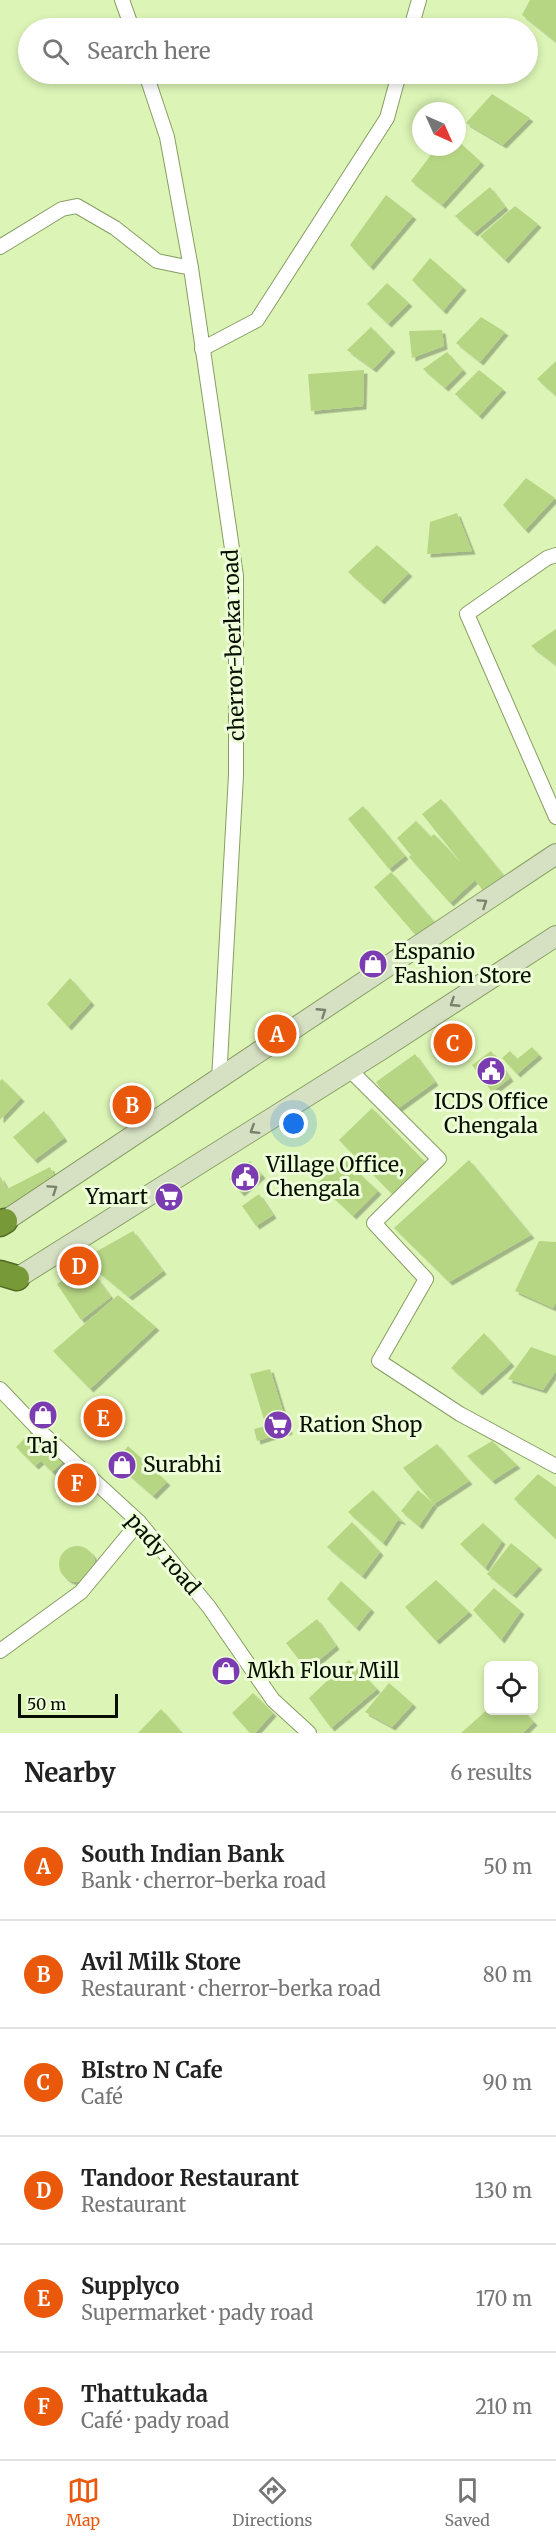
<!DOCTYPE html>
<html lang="en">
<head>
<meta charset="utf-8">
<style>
  body { margin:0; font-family:Merriweather,serif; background:#f6f6f6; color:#222 }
  .controls { position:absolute; right:18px; bottom:18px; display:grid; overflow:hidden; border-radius:9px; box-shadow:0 3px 9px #0003 }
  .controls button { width:54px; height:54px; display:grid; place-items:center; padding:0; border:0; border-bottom:2px solid #e0e0e0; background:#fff; color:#222; font:30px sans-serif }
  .compass { position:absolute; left:412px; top:102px; width:54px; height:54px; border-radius:50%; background:#fff; box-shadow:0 3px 9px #0003; rotate:135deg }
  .scale { position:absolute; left:18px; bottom:15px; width:100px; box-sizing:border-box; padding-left:6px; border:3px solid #080f00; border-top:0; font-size:16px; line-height:21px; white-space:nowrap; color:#080f00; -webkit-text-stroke:4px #eefed8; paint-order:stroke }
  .you { position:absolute; left:294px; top:1124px; width:21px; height:21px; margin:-15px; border:4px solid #fff; border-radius:50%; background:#1a73e8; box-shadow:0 0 0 9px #1a73e833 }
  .badge { display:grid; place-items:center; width:39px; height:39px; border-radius:50%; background:#ea580c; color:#fff; font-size:20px; font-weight:700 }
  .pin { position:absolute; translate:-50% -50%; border:3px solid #fff; box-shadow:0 2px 6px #0006 }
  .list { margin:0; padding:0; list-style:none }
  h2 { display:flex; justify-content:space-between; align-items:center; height:78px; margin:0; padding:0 24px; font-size:26px }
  h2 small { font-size:20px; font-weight:400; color:#767676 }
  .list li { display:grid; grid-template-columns:39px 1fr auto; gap:18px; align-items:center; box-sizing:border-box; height:108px; padding:0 24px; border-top:2px solid #e0e0e0 }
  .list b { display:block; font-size:22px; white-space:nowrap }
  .list p { margin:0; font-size:20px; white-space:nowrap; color:#767676 }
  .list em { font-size:20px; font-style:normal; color:#767676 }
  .icon { flex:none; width:33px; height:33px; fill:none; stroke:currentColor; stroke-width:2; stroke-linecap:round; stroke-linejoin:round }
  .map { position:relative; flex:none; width:556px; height:1733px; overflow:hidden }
  .search { position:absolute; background:#fff; box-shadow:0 3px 9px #0003; left:18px; right:18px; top:18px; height:66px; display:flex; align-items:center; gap:15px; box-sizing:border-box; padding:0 21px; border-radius:33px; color:#767676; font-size:22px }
  .sheet { height:726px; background:#fff }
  nav { display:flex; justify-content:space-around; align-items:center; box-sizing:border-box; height:84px; border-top:2px solid #e0e0e0; background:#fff; font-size:16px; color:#767676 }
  nav a { display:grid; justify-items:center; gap:3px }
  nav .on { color:#ea580c }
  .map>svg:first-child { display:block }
  .building { fill:#b7d684; filter:url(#shadow) }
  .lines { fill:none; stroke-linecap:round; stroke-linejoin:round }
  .street-casing { stroke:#879e63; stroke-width:16 }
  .secondary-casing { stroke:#879e63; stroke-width:22 }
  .highway-casing { stroke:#516924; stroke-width:27 }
  .street { stroke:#fff; stroke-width:14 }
  .secondary { stroke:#d6e0c3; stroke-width:20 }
  .highway { stroke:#789937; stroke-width:24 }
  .oneway { stroke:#79826b }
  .labels { text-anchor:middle; stroke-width:6; stroke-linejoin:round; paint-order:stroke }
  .street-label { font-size:21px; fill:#080f00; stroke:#eefed8 }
  .poi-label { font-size:21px; fill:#080f00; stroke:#eefed8; text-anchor:start }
</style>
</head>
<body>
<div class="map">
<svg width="556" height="1733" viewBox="0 0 556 1733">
  <defs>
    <filter id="shadow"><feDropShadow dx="3.5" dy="3.5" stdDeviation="0" flood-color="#0004"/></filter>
  </defs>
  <rect width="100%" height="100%" fill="#dcf5b6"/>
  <g class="building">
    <polygon points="530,0 556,0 556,42 522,15"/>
    <polygon points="492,94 530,118 503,145 466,123"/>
    <polygon points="457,140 481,162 442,205 411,181 437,147 457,147"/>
    <polygon points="490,187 505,207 474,233 455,216"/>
    <polygon points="386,195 413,216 370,267 350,245"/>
    <polygon points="515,206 538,224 505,260 480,236"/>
    <polygon points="430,258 463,287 443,311 412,280"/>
    <polygon points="387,283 409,303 388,324 367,304"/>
    <polygon points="481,317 505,332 480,362 456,343"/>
    <polygon points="371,327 392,349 373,369 347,350"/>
    <polygon points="442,330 444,346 412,358 409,331"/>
    <polygon points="447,352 463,370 445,388 423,369"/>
    <polygon points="556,361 556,396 537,379"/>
    <polygon points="364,370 363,406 311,411 308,374"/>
    <polygon points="479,370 503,389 479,416 455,394"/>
    <polygon points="526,478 555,498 525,530 503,505"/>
    <polygon points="457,513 472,551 427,554 430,522"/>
    <polygon points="377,545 409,573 381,601 348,572"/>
    <polygon points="556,629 556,665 531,646"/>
    <polygon points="441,799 504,876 484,892 475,880 450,903 409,857 411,855 397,838 416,821 431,837 434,834 463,865 422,814"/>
    <polygon points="363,806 405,856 389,869 348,819"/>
    <polygon points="391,872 436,924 419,939 374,887"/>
    <polygon points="70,978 91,1002 68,1027 47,1004"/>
    <polygon points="532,1047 539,1055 517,1074 502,1058 510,1051 517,1059"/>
    <polygon points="491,1051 510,1078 492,1092 472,1065"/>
    <polygon points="415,1054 435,1082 396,1110 376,1082"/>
    <polygon points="2,1079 21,1098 0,1120 0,1081"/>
    <polygon points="372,1108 427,1164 394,1196 339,1140"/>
    <polygon points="44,1111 64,1138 34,1160 13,1137"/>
    <polygon points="343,1158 378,1191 353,1216 318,1183"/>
    <polygon points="469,1160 531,1235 449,1282 394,1228"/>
    <polygon points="250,1161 262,1175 241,1193 229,1179"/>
    <polygon points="50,1167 57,1181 0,1210 0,1176 7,1189"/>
    <polygon points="259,1194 273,1215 256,1226 242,1206"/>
    <polygon points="133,1231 163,1271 129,1297 83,1259"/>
    <polygon points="539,1241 556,1242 556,1302 553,1308 515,1291"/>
    <polygon points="87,1265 111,1297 81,1320 57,1284"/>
    <polygon points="118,1295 156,1327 90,1389 53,1351"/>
    <polygon points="484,1333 511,1363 479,1392 451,1368"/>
    <polygon points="531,1347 556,1356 556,1371 543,1390 508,1379"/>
    <polygon points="270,1369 289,1431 257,1441 254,1429 266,1426 250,1374"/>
    <polygon points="34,1429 65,1460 52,1472 41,1461 35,1466 16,1447"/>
    <polygon points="492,1441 517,1465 492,1481 467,1456"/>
    <polygon points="437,1444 469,1481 434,1504 403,1468"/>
    <polygon points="128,1446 167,1482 153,1496 115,1463"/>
    <polygon points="538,1474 556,1487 556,1539 514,1499"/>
    <polygon points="373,1490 403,1522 398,1520 383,1543 348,1512"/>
    <polygon points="418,1490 434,1504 419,1526 401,1511"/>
    <polygon points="352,1522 380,1552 362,1576 327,1547"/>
    <polygon points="483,1523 502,1541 485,1568 460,1544"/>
    <polygon points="511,1543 539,1566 513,1595 487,1574"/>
    <circle cx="77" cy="1564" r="18"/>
    <polygon points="436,1580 469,1612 436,1641 405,1607"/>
    <polygon points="341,1581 371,1609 356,1628 327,1599"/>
    <polygon points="494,1588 521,1611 501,1640 473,1610"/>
    <polygon points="317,1619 336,1646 307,1670 286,1643"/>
    <polygon points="349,1660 377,1689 331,1728 309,1698"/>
    <polygon points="389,1683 413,1704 392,1727 365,1712"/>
    <polygon points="253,1693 273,1713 255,1733 250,1733 232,1713"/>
    <polygon points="161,1709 182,1733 138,1733"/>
    <polygon points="488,1709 522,1710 534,1722 523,1733 461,1733"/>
  </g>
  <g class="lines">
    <g class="street-casing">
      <g id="street">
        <polyline points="122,0 132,28"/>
        <polyline points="411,28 419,0"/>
        <polyline points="146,74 167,137 191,268 236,576 236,775 219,1080"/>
        <polyline points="0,247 62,209 77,206 115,228 157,261 191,268"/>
        <polyline points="202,349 257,320 387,118 399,74"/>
        <polyline points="556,555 547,558 467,614 556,817"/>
        <polyline points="350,1070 439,1159 374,1223 426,1279 379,1361 460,1414 556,1466"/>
        <polyline points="0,1389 42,1433 139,1522 209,1607 273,1700 309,1733"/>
        <polyline points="0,1651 81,1592 139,1522"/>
      </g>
    </g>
    <g class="secondary-casing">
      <g id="secondary">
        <polyline points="5,1221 556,854"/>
        <polyline points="17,1278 379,1051 556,936"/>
      </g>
    </g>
    <g class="highway-casing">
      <g id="highway">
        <polyline points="0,1224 5,1221"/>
        <polyline points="0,1273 17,1278"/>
      </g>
    </g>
    <use href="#street" class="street"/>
    <use href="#secondary" class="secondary"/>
    <use href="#highway" class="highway"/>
  </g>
  <defs><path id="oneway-chevron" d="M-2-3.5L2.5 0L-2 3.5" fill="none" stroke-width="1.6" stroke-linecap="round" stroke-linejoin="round" transform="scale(1.5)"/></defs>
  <g class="oneway">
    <use href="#oneway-chevron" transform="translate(483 903) rotate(-34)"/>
    <use href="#oneway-chevron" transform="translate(454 1003) rotate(147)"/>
    <use href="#oneway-chevron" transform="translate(322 1012) rotate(-33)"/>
    <use href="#oneway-chevron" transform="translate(254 1130) rotate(148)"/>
    <use href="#oneway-chevron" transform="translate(53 1189) rotate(-34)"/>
  </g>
  <defs>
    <g id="shop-disc" transform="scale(1.5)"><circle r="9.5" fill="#7c3cb1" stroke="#eefed8"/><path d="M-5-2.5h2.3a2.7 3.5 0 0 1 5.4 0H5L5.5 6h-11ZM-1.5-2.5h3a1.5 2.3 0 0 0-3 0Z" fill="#fff"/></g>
    <g id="civic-disc" transform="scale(1.5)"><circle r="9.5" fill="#7c3cb1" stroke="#eefed8"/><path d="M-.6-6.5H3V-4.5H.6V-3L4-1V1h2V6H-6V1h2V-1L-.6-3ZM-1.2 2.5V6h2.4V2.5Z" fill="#fff"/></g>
    <g id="supermarket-disc" transform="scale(1.5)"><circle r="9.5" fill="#7c3cb1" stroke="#eefed8"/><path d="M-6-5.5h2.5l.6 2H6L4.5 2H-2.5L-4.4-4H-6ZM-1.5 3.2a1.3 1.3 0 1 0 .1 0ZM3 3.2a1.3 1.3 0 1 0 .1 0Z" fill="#fff"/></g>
  </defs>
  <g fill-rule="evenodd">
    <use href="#shop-disc" x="373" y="964"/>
    <use href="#civic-disc" x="491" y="1071"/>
    <use href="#civic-disc" x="245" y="1177"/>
    <use href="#supermarket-disc" x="169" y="1197"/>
    <use href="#shop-disc" x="43" y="1415"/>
    <use href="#supermarket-disc" x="278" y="1425"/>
    <use href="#shop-disc" x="122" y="1465"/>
    <use href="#shop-disc" x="226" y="1671"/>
  </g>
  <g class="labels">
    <g class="street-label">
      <text transform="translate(234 645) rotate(-92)" y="7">cherror-berka road</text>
      <text transform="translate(163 1554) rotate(49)" y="7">pady road</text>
    </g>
    <g class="poi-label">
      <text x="394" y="959">Espanio<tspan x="394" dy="24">Fashion Store</tspan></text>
      <text x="491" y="1109" text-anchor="middle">ICDS Office<tspan x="491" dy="24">Chengala</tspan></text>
      <text x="266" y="1172">Village Office,<tspan x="266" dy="24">Chengala</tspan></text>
      <text x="148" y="1204" text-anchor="end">Ymart</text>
      <text x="299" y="1432">Ration Shop</text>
      <text x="43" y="1453" text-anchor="middle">Taj</text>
      <text x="143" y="1472">Surabhi</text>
      <text x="247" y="1678">Mkh Flour Mill</text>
    </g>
  </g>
</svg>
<div class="controls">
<button><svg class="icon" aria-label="locate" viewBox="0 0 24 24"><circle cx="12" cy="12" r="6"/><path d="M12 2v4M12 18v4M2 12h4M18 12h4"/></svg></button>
</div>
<svg class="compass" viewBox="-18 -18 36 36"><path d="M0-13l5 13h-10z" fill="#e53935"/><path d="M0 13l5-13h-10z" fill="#767676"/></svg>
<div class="scale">50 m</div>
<div class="you"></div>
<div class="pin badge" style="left:277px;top:1034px">A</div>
<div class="pin badge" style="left:132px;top:1105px">B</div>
<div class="pin badge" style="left:453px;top:1043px">C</div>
<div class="pin badge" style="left:79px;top:1266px">D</div>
<div class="pin badge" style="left:103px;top:1418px">E</div>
<div class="pin badge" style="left:77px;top:1483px">F</div>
<div class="search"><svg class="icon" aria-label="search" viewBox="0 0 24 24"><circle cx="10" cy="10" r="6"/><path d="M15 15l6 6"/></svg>Search here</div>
</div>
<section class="sheet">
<h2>Nearby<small>6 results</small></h2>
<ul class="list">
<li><span class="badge">A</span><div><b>South Indian Bank</b><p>Bank · cherror-berka road</p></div><em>50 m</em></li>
<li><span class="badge">B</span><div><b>Avil Milk Store</b><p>Restaurant · cherror-berka road</p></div><em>80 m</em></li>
<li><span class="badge">C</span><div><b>BIstro N Cafe</b><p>Café</p></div><em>90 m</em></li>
<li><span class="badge">D</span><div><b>Tandoor Restaurant</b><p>Restaurant</p></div><em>130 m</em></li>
<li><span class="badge">E</span><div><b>Supplyco</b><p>Supermarket · pady road</p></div><em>170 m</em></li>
<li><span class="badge">F</span><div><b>Thattukada</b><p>Café · pady road</p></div><em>210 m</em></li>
</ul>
</section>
<nav>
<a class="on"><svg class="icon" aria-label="map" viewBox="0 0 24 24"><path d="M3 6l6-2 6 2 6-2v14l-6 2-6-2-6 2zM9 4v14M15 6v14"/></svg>Map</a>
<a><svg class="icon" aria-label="directions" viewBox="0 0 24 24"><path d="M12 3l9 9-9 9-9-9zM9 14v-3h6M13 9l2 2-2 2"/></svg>Directions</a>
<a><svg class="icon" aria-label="saved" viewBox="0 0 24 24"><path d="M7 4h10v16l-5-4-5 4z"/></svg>Saved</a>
</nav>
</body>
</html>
